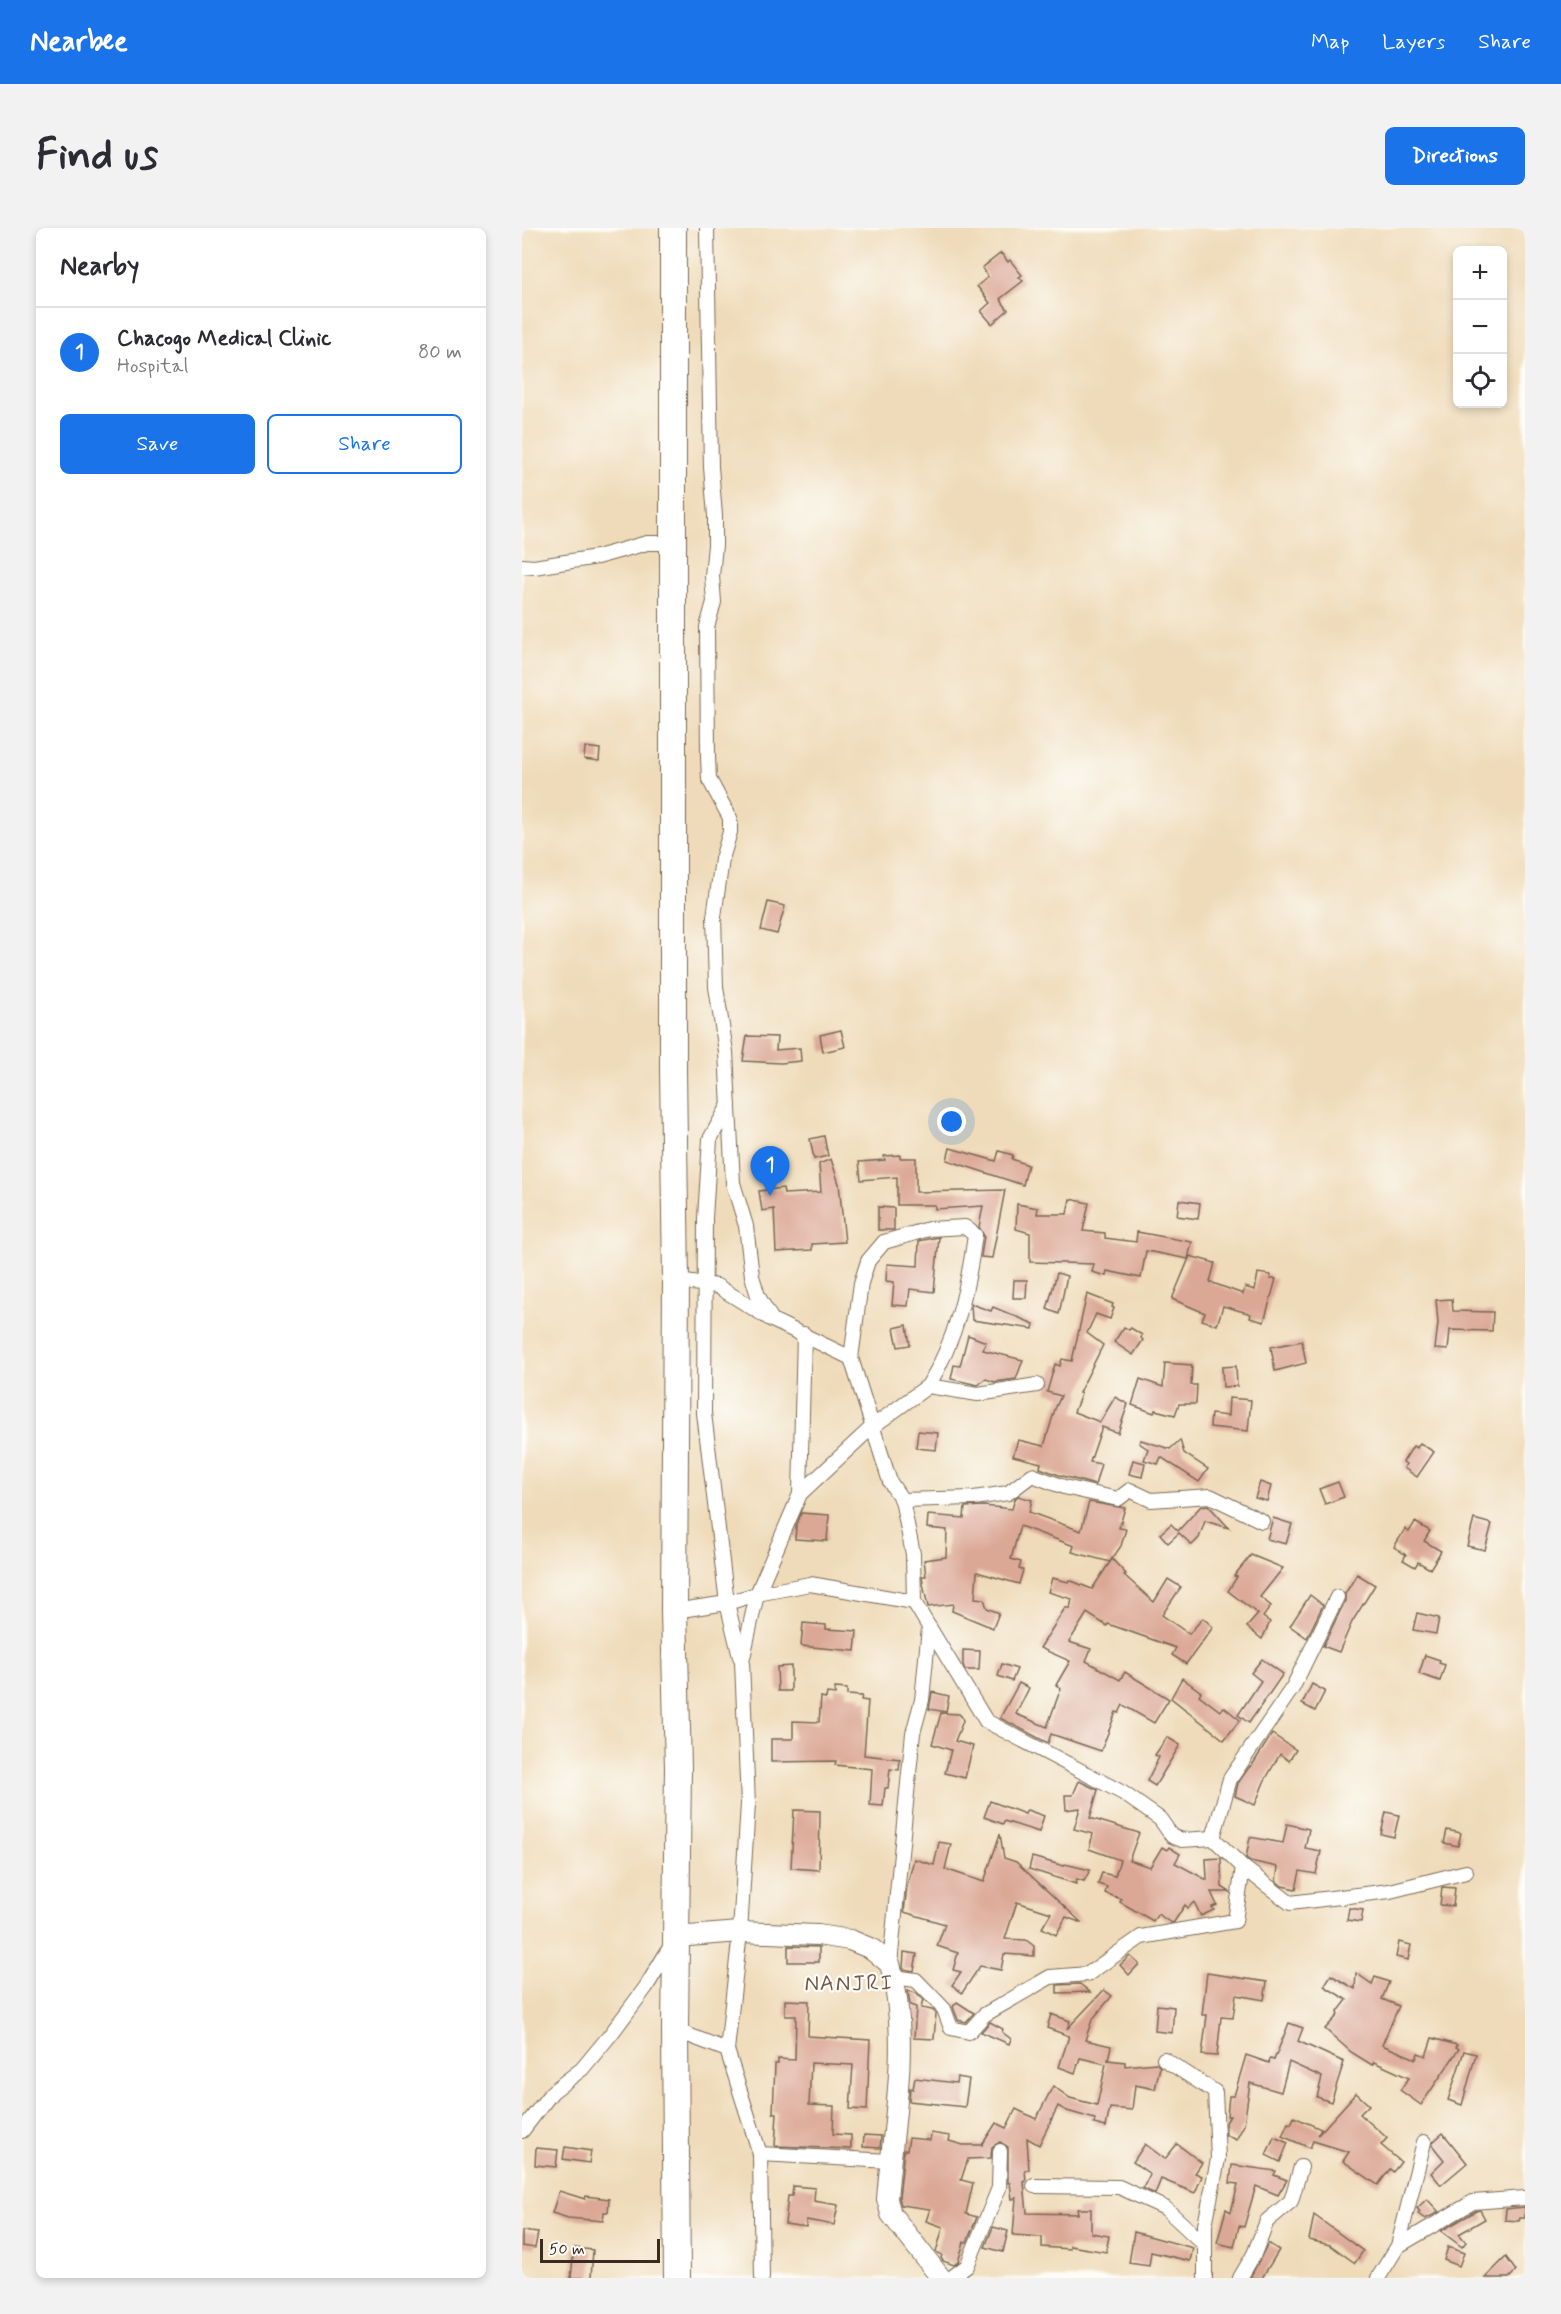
<!DOCTYPE html>
<html lang="en">
<head>
<meta charset="utf-8">
<style>
  body { margin:0; font-family:Mynerve,sans-serif; background:#f2f2f3; color:#2b2b33 }
  .controls { position:absolute; right:18px; top:18px; display:grid; overflow:hidden; border-radius:9px; box-shadow:0 3px 9px #0003 }
  .controls button { width:54px; height:54px; display:grid; place-items:center; padding:0; border:0; border-bottom:2px solid #e1e1e2; background:#fff; color:#2b2b33; font:30px sans-serif }
  .scale { position:absolute; left:18px; bottom:15px; width:120px; box-sizing:border-box; padding-left:6px; border:3px solid #3b2a1e; border-top:0; font-size:16px; line-height:21px; white-space:nowrap; color:#3b2a1e; -webkit-text-stroke:4px #fdfcf7; paint-order:stroke }
  .you { position:absolute; left:430px; top:894px; width:21px; height:21px; margin:-15px; border:4px solid #fff; border-radius:50%; background:#1a73e8; box-shadow:0 0 0 9px #1a73e833 }
  .badge { display:grid; place-items:center; width:39px; height:39px; border-radius:50%; background:#1a73e8; color:#fff; font-size:20px; font-weight:700 }
  .pin { position:absolute; translate:-50% -50px; filter:drop-shadow(0 2px 3px #0008) }
  .pin::after { content:''; position:absolute; top:32px; width:21px; height:18px; background:inherit; clip-path:polygon(0 0,100% 0,50% 100%) }
  .list { margin:0; padding:0; list-style:none }
  h2 { display:flex; justify-content:space-between; align-items:center; height:78px; margin:0; padding:0 24px; font-size:26px }
  h2 small { font-size:20px; font-weight:400; color:#7c7c81 }
  .list li { display:grid; grid-template-columns:39px 1fr auto; gap:18px; align-items:center; box-sizing:border-box; height:90px; padding:0 24px; border-top:2px solid #e1e1e2 }
  .list b { display:block; font-size:22px; white-space:nowrap }
  .list p { margin:0; font-size:20px; white-space:nowrap; color:#7c7c81 }
  .list em { font-size:20px; font-style:normal; color:#7c7c81 }
  .actions { display:flex; gap:12px; padding:18px 24px }
  .actions a { flex:1; padding:14px 0; border:2px solid #1a73e8; border-radius:9px; text-align:center; font-size:21px; color:#1a73e8 }
  .actions .main { background:#1a73e8; color:#fff }
  .icon { flex:none; width:33px; height:33px; fill:none; stroke:currentColor; stroke-width:2; stroke-linecap:round; stroke-linejoin:round }
  .map { position:relative; flex:none; width:1003px; height:2050px; overflow:hidden; border-radius:9px }
  header { display:flex; align-items:center; gap:36px; box-sizing:border-box; height:84px; padding:0 30px; background:#1a73e8; color:#fff }
  header strong { font-size:28px }
  nav { display:flex; gap:33px; margin-inline-start:auto; font-size:21px }
  .intro { display:flex; align-items:center; justify-content:space-between; box-sizing:border-box; height:144px; padding:0 36px }
  h1 { margin:0; font-size:42px }
  .button { padding:15px 27px; border-radius:9px; background:#1a73e8; color:#fff; font-size:21px; font-weight:700 }
  main { display:flex; gap:36px; padding:0 36px }
  aside { flex:1; background:#fff; border-radius:9px; box-shadow:0 3px 9px #0003 }
  .map>svg:first-child { display:block }
  .building { fill:#dca896 }
  .lines { fill:none; stroke-linecap:round; stroke-linejoin:round }
  .street-casing { stroke:#7a6854; stroke-width:16 }
  .secondary-casing { stroke:#7a6854; stroke-width:22 }
  .highway-casing { stroke:#7a6854; stroke-width:28 }
  .street { stroke:#fff; stroke-width:14 }
  .secondary { stroke:#fff; stroke-width:20 }
  .highway { stroke:#fff; stroke-width:26 }
  .labels { text-anchor:middle; stroke-width:4.5; stroke-linejoin:round; paint-order:stroke }
  .quarter-label { font-size:22px; letter-spacing:1.5px; fill:#735648; stroke:#fdfcf7 }
</style>
</head>
<body>
<header>
<strong>Nearbee</strong>
<nav><a>Map</a><a>Layers</a><a>Share</a></nav>
</header>
<div class="intro"><h1>Find us</h1><a class="button">Directions</a></div>
<main>
<aside>
<h2>Nearby<small></small></h2>
<ul class="list">
<li><span class="badge">1</span><div><b>Chacogo Medical Clinic</b><p>Hospital</p></div><em>80 m</em></li>
</ul>
<div class="actions"><a class="main">Save</a><a>Share</a></div>
</aside>
<div class="map">
<svg width="1003" height="2050" viewBox="0 0 1003 2050">
  <rect width="100%" height="100%" fill="#fdfcf7"/>
  <filter id="ink" filterUnits="userSpaceOnUse"><feTurbulence type="fractalNoise" baseFrequency=".0167" numOctaves="2"/><feDisplacementMap in="SourceGraphic" scale="12" xChannelSelector="R" yChannelSelector="G"/><feConvolveMatrix kernelMatrix="1 2 1 2 8 2 1 2 1" color-interpolation-filters="sRGB"/></filter>
  <filter id="wash" filterUnits="userSpaceOnUse"><feTurbulence type="fractalNoise" baseFrequency=".008" numOctaves="4" result="noise"/><feDisplacementMap in="SourceGraphic" scale="24" xChannelSelector="R" yChannelSelector="G"/><feGaussianBlur stdDeviation="1.35" result="paint"/><feColorMatrix in="noise" values="0 0 0 0 0 0 0 0 0 0 0 0 0 0 0 0 0 1.4 0 .05"/><feComposite in="paint" operator="in"/></filter>
  <g filter="url(#wash)">
    <rect width="100%" height="100%" fill="#efdbb9"/>
    <g id="blocks">
      <g class="building">
        <polygon points="479,25 486,34 488,32 500,47 497,49 501,53 478,71 486,82 470,96 459,83 468,75 455,58 466,49 460,40"/>
        <polygon points="63,519 78,521 77,533 62,531"/>
        <polygon points="246,674 263,678 255,706 239,702"/>
        <polygon points="319,802 323,819 301,824 298,807"/>
        <polygon points="225,808 255,809 254,822 278,820 279,833 259,835 221,833"/>
        <polygon points="302,908 306,928 292,931 288,911"/>
        <polygon points="428,920 474,933 477,923 491,927 490,931 506,937 501,957 425,932"/>
        <polygon points="378,927 378,930 394,930 394,964 483,962 470,1030 459,1029 462,1008 457,999 461,978 413,981 413,977 375,977 375,949 339,952 337,934 363,932 362,928"/>
        <polygon points="309,931 317,956 323,1014 290,1016 290,1022 254,1024 252,981 240,983 237,963 261,960 262,966 299,964 297,936"/>
        <polygon points="548,971 567,975 561,1003 583,1005 583,1010 614,1014 615,1004 670,1014 666,1031 624,1023 619,1050 585,1043 584,1048 570,1044 572,1036 508,1034 508,1005 494,1001 495,976 516,980 515,986 545,986"/>
        <polygon points="657,972 678,975 676,991 655,988"/>
        <polygon points="356,979 372,980 372,1002 356,1002"/>
        <polygon points="417,1009 412,1064 388,1061 386,1078 370,1077 372,1054 364,1053 365,1036 396,1038 397,1013"/>
        <polygon points="668,1028 693,1035 688,1054 721,1066 723,1059 733,1062 736,1045 749,1047 748,1051 754,1051 742,1094 728,1090 729,1086 701,1078 695,1097 680,1092 683,1085 650,1071"/>
        <polygon points="535,1045 545,1048 537,1086 525,1081"/>
        <polygon points="492,1052 505,1052 504,1070 491,1070"/>
        <polygon points="565,1066 591,1076 590,1079 592,1080 588,1091 574,1086 565,1105 581,1117 557,1165 559,1166 552,1184 578,1194 593,1169 606,1176 596,1205 580,1199 568,1234 579,1236 573,1257 537,1247 518,1240 519,1235 491,1228 496,1212 522,1218 533,1181 539,1168 525,1164 533,1136 538,1138 540,1131 550,1133"/>
        <polygon points="930,1071 931,1083 971,1084 970,1103 928,1102 926,1122 913,1121 916,1095 914,1072"/>
        <polygon points="449,1076 469,1083 471,1079 512,1096 511,1101 450,1092"/>
        <polygon points="385,1097 388,1117 376,1119 372,1100"/>
        <polygon points="602,1099 607,1102 609,1100 620,1107 619,1110 621,1112 611,1127 592,1114"/>
        <polygon points="446,1107 464,1114 461,1122 501,1132 494,1151 473,1154 464,1151 456,1157 429,1151 432,1137 438,1138"/>
        <polygon points="780,1113 784,1135 753,1143 749,1119"/>
        <polygon points="643,1135 670,1137 669,1157 675,1157 674,1176 657,1176 653,1187 633,1182 632,1185 610,1177 618,1151 641,1159"/>
        <polygon points="714,1138 715,1158 701,1159 700,1139"/>
        <polygon points="707,1170 729,1172 726,1203 688,1199 689,1186 706,1188"/>
        <polygon points="396,1203 416,1205 414,1222 394,1220"/>
        <polygon points="619,1212 648,1221 658,1212 662,1225 686,1241 677,1254 639,1229 636,1236 622,1232 626,1221 617,1215"/>
        <polygon points="898,1215 912,1224 895,1249 882,1240 884,1236 881,1234 891,1218 895,1220"/>
        <polygon points="611,1232 623,1235 620,1249 607,1246"/>
        <polygon points="738,1254 749,1258 745,1273 733,1270"/>
        <polygon points="816,1254 822,1269 803,1276 797,1261"/>
        <polygon points="496,1268 510,1272 507,1284 559,1303 567,1274 603,1280 597,1300 604,1301 599,1318 588,1334 550,1324 552,1318 498,1298 489,1331 499,1334 497,1341 501,1342 497,1356 455,1344 453,1370 462,1371 465,1380 477,1385 471,1400 430,1383 431,1376 406,1379 401,1356 400,1348 404,1348 402,1332 424,1329 425,1302 405,1300 406,1287 442,1290 443,1279 462,1278 490,1281 493,1271"/>
        <polygon points="686,1277 707,1300 683,1293 677,1310 670,1317 657,1305 646,1315 638,1306 649,1296 656,1303 679,1278"/>
        <polygon points="279,1285 307,1287 305,1313 273,1311 274,1299"/>
        <polygon points="751,1290 770,1296 764,1316 745,1311"/>
        <polygon points="952,1291 970,1296 963,1322 945,1318"/>
        <polygon points="893,1294 908,1303 902,1313 919,1323 908,1341 896,1334 893,1339 881,1332 884,1327 872,1319 883,1301 887,1304"/>
        <polygon points="729,1327 761,1340 738,1369 749,1378 741,1389 748,1394 740,1411 725,1399 736,1386 706,1363 715,1349 712,1348"/>
        <polygon points="590,1331 604,1346 602,1347 632,1374 646,1351 659,1359 640,1387 667,1406 681,1390 691,1399 664,1436 650,1427 654,1420 586,1396 585,1398 565,1385 547,1414 569,1421 564,1433 598,1452 603,1444 647,1471 632,1495 601,1477 597,1485 594,1484 579,1523 529,1506 526,1515 478,1490 497,1455 507,1460 494,1486 525,1499 539,1460 534,1457 548,1433 518,1420 543,1380 548,1380 550,1371 526,1364 530,1350 546,1354 547,1352 570,1361"/>
        <polygon points="835,1346 853,1357 830,1394 817,1424 801,1418 823,1373 823,1366"/>
        <polygon points="788,1367 801,1377 785,1410 768,1398"/>
        <polygon points="895,1385 917,1390 914,1406 891,1402"/>
        <polygon points="281,1395 304,1397 304,1401 335,1403 333,1423 279,1418"/>
        <polygon points="441,1422 458,1423 457,1442 443,1442 441,1437"/>
        <polygon points="903,1427 918,1432 917,1435 923,1437 918,1453 897,1446"/>
        <polygon points="740,1431 761,1446 727,1495 716,1487 739,1453 729,1445"/>
        <polygon points="480,1436 495,1441 490,1453 476,1448"/>
        <polygon points="269,1438 269,1463 256,1463 255,1439"/>
        <polygon points="660,1450 679,1464 677,1467 698,1483 702,1479 718,1492 702,1512 649,1470"/>
        <polygon points="790,1456 803,1463 793,1483 780,1476"/>
        <polygon points="313,1460 325,1461 325,1467 340,1468 339,1472 346,1473 342,1527 378,1531 377,1542 368,1541 366,1560 363,1560 361,1578 348,1577 350,1541 313,1537 314,1533 249,1534 249,1511 271,1511 271,1493 297,1494 299,1469 304,1470 305,1465 313,1466"/>
        <polygon points="410,1464 427,1468 424,1484 407,1481"/>
        <polygon points="419,1485 437,1486 440,1489 441,1493 433,1513 451,1518 443,1550 423,1545 429,1522 410,1516"/>
        <polygon points="750,1506 774,1522 767,1533 758,1526 742,1554 733,1577 713,1568 716,1555 728,1538 729,1539"/>
        <polygon points="645,1509 658,1517 633,1558 625,1553 637,1529 633,1527"/>
        <polygon points="557,1553 576,1562 568,1590 617,1605 607,1632 628,1639 640,1619 645,1622 647,1619 658,1626 653,1635 685,1652 684,1631 699,1630 700,1659 708,1664 689,1664 695,1677 690,1679 692,1682 679,1688 672,1674 666,1680 663,1677 652,1694 649,1695 636,1686 631,1693 598,1674 599,1671 583,1665 585,1659 576,1656 580,1645 593,1648 598,1632 567,1621 571,1606 552,1601 558,1580 544,1582 543,1567 551,1567"/>
        <polygon points="468,1573 503,1586 505,1582 522,1588 517,1604 482,1593 481,1596 462,1589"/>
        <polygon points="272,1582 298,1583 297,1642 269,1640"/>
        <polygon points="864,1584 877,1587 872,1609 859,1606"/>
        <polygon points="765,1596 787,1601 783,1620 799,1623 794,1646 778,1643 774,1661 760,1658 754,1653 756,1639 728,1633 724,1630 728,1609 761,1615"/>
        <polygon points="925,1602 939,1605 936,1618 922,1615"/>
        <polygon points="478,1606 482,1630 494,1634 560,1695 544,1689 534,1707 520,1700 529,1685 495,1674 483,1711 504,1712 512,1718 512,1728 482,1726 479,1742 458,1738 440,1765 430,1757 439,1744 431,1742 436,1725 415,1718 423,1696 382,1684 385,1658 392,1631 412,1637 417,1614 429,1616 423,1641 462,1654"/>
        <polygon points="510,1629 542,1638 543,1636 568,1642 562,1653 555,1651 554,1656 507,1641"/>
        <polygon points="920,1659 933,1660 931,1678 918,1677"/>
        <polygon points="827,1680 841,1682 839,1694 825,1692"/>
        <polygon points="877,1714 889,1717 886,1732 874,1729"/>
        <polygon points="266,1718 297,1719 297,1734 266,1734"/>
        <polygon points="382,1724 395,1726 392,1743 381,1741"/>
        <polygon points="608,1728 617,1736 607,1747 598,1737"/>
        <polygon points="685,1745 745,1754 742,1772 714,1767 711,1790 699,1789 695,1828 680,1827 685,1787 680,1787"/>
        <polygon points="834,1745 850,1756 853,1749 867,1754 860,1771 877,1778 860,1817 894,1831 896,1825 904,1828 910,1810 935,1817 934,1820 937,1821 899,1877 878,1862 887,1850 852,1834 850,1837 829,1824 803,1801 816,1787 815,1785 825,1772 802,1758 809,1747 833,1761"/>
        <polygon points="558,1756 568,1764 535,1765 535,1757"/>
        <polygon points="582,1762 590,1768 570,1792 563,1812 589,1818 586,1832 603,1834 603,1838 634,1835 638,1839 633,1861 613,1857 610,1882 588,1880 584,1899 572,1896 573,1891 545,1883 536,1878 517,1917 505,1910 507,1942 503,1942 504,1953 502,1954 505,1985 556,1986 555,1981 569,1981 569,2005 587,2008 584,2024 548,2018 548,2021 520,2019 520,2009 491,2007 494,1970 490,1971 488,1955 486,1955 486,1919 478,1914 470,1919 469,1930 446,1931 439,1952 451,1955 444,1986 455,1989 445,2014 442,2014 436,2034 432,2037 421,2033 419,2030 420,2027 414,2024 421,1999 404,1993 408,1981 379,1977 377,1970 382,1922 385,1922 387,1910 408,1912 409,1905 428,1908 427,1913 441,1917 460,1917 474,1895 484,1900 494,1881 514,1891 531,1858 548,1870 575,1877 584,1836 558,1830 553,1845 537,1839 547,1808 525,1800 529,1786 548,1793 545,1801"/>
        <polygon points="386,1763 394,1765 401,1772 399,1780 410,1782 414,1785 412,1811 392,1810 394,1779 388,1777"/>
        <polygon points="263,1772 287,1773 286,1808 348,1812 345,1882 328,1881 331,1837 289,1835 287,1877 312,1878 311,1906 329,1907 329,1921 253,1918 255,1885 251,1885 253,1836 256,1836 256,1831 273,1832 274,1788 263,1788"/>
        <polygon points="435,1774 452,1785 444,1794 436,1792 431,1779"/>
        <polygon points="635,1777 652,1779 650,1805 633,1803"/>
        <polygon points="468,1794 481,1801 480,1804 489,1811 487,1816 459,1804"/>
        <polygon points="767,1795 781,1800 776,1813 822,1834 809,1874 795,1869 800,1849 767,1834 759,1864 728,1855 722,1897 714,1912 704,1907 703,1896 708,1888 705,1888 707,1868 712,1868 724,1827 747,1835 748,1831 752,1832"/>
        <polygon points="942,1823 954,1826 940,1877 926,1872"/>
        <polygon points="435,1849 447,1851 443,1879 387,1873 388,1860 391,1861 393,1850 434,1855"/>
        <polygon points="834,1865 847,1877 838,1886 865,1910 859,1917 879,1934 871,1944 868,1941 856,1957 821,1933 827,1924 791,1913 788,1920 760,1908 766,1895 769,1896 772,1889 799,1901 796,1907"/>
        <polygon points="921,1905 945,1935 919,1957 909,1945 922,1932 910,1917 911,1914"/>
        <polygon points="342,1907 359,1908 358,1920 341,1919"/>
        <polygon points="752,1909 766,1915 758,1934 744,1927"/>
        <polygon points="623,1916 643,1931 655,1916 680,1935 673,1945 680,1948 673,1965 639,1951 633,1966 621,1960 628,1946 611,1934"/>
        <polygon points="43,1919 69,1923 67,1935 41,1931"/>
        <polygon points="14,1920 36,1922 34,1939 13,1937"/>
        <polygon points="710,1937 754,1943 752,1947 765,1952 756,1967 734,1958 722,1999 717,1998 712,2019 695,2015 704,1981 709,1984 716,1956 708,1955"/>
        <polygon points="271,1958 293,1960 292,1973 316,1977 312,1997 284,1992 284,1999 263,1996 266,1968 270,1968"/>
        <polygon points="37,1963 63,1971 64,1968 87,1971 86,1984 82,1984 81,1993 46,1990 30,1985"/>
        <polygon points="905,1971 917,1984 903,1991 896,1986 898,1984 895,1980"/>
        <polygon points="1003,1979 1003,1990 998,1990 997,1993 983,1992 984,1981"/>
        <polygon points="958,1982 963,1991 937,2006 944,2014 940,2019 919,2003 954,1983"/>
        <polygon points="792,1987 841,2023 833,2035 808,2017 787,2012"/>
        <polygon points="471,1999 486,2003 481,2024 463,2019"/>
        <polygon points="0,2003 16,2005 13,2020 0,2018"/>
        <polygon points="612,2004 671,2020 668,2033 629,2024 627,2038 607,2035"/>
        <polygon points="746,2015 757,2022 740,2050 728,2050"/>
        <polygon points="926,2019 942,2025 937,2038 922,2032"/>
        <polygon points="52,2020 71,2022 69,2050 49,2050"/>
        <polygon points="984,2029 994,2043 987,2050 963,2050"/>
      </g>
    </g>
  </g>
  <g filter="url(#ink)">
    <use href="#blocks" fill-opacity="0" stroke="#7a6854" stroke-width="1.5"/>
    <g class="lines">
      <g class="street-casing">
        <g id="street">
          <polyline points="185,0 189,239 193,288 193,317 190,348 192,374 185,399 186,529 187,551 208,590 208,604 200,631 192,689 194,759 204,824 211,955 224,998 230,1048 236,1068 250,1092"/>
          <polyline points="0,338 12,339 75,329 125,315 152,315"/>
          <polyline points="207,877 188,911 183,990 182,1185 205,1375 218,1429"/>
          <polyline points="154,1053 195,1058 250,1092 329,1130 368,1254 380,1272 391,1326 392,1374 407,1399 400,1472 391,1505 368,1736"/>
          <path d="M329,1130l10,-75 7,-22 16,-19 45,-13 36,-2 10,8c-7,52 -19,106 -47,151"/>
          <polyline points="278,1266 350,1199 406,1158 456,1166 515,1157"/>
          <polyline points="380,1272 452,1270 486,1265 510,1247 542,1259 596,1271 608,1262 629,1272 688,1268 740,1293"/>
          <polyline points="152,1383 205,1375 235,1366 288,1356 392,1374"/>
          <polyline points="407,1399 464,1493 601,1565 638,1591 650,1608 660,1612 691,1610 721,1639 768,1675 868,1663 944,1644"/>
          <polyline points="691,1610 708,1551 771,1459 815,1369"/>
          <polyline points="372,1749 394,1752 422,1781 429,1800 447,1804 462,1787 528,1749 566,1746 619,1709 713,1693 721,1639"/>
          <polyline points="153,1802 205,1822 238,1926 240,2050"/>
          <polyline points="205,1822 218,1704 226,1576 220,1434 235,1366 278,1266 282,1106"/>
          <polyline points="642,1831 693,1864 696,1931 683,1997 683,2017"/>
          <polyline points="0,1903 30,1864 60,1841 89,1806 124,1759 150,1716"/>
          <polyline points="238,1926 368,1933"/>
          <polyline points="512,1958 597,1959 643,1980 683,2017 683,2050"/>
          <polyline points="876,2018 951,1974 1003,1970"/>
          <polyline points="429,2050 445,2038 477,1960 478,1923"/>
          <polyline points="718,2050 732,2026 745,1993 769,1973 779,1939"/>
          <polyline points="856,2050 876,2018 902,1914"/>
        </g>
      </g>
      <g class="secondary-casing">
        <path id="secondary" d="M154,1709l64,-5 78,3 32,5 22,9 18,15c21,77 3,158 -3,235l4,15 50,64"/>
      </g>
      <g class="highway-casing">
        <polyline id="highway" points="151,0 151,843 154,1053 152,1383 156,1540 153,1802 155,2050"/>
      </g>
      <use href="#street" class="street"/>
      <use href="#secondary" class="secondary"/>
      <use href="#highway" class="highway"/>
    </g>
  </g>
  <g class="labels">
    <g class="quarter-label">
      <text x="327" y="1762">NANJRI</text>
    </g>
  </g>
</svg>
<div class="controls">
<button>+</button>
<button>−</button>
<button><svg class="icon" aria-label="locate" viewBox="0 0 24 24"><circle cx="12" cy="12" r="6"/><path d="M12 2v4M12 18v4M2 12h4M18 12h4"/></svg></button>
</div>
<div class="scale">50 m</div>
<div class="you"></div>
<div class="pin badge" style="left:248px;top:968px">1</div>
</div>
</main>
</body>
</html>
